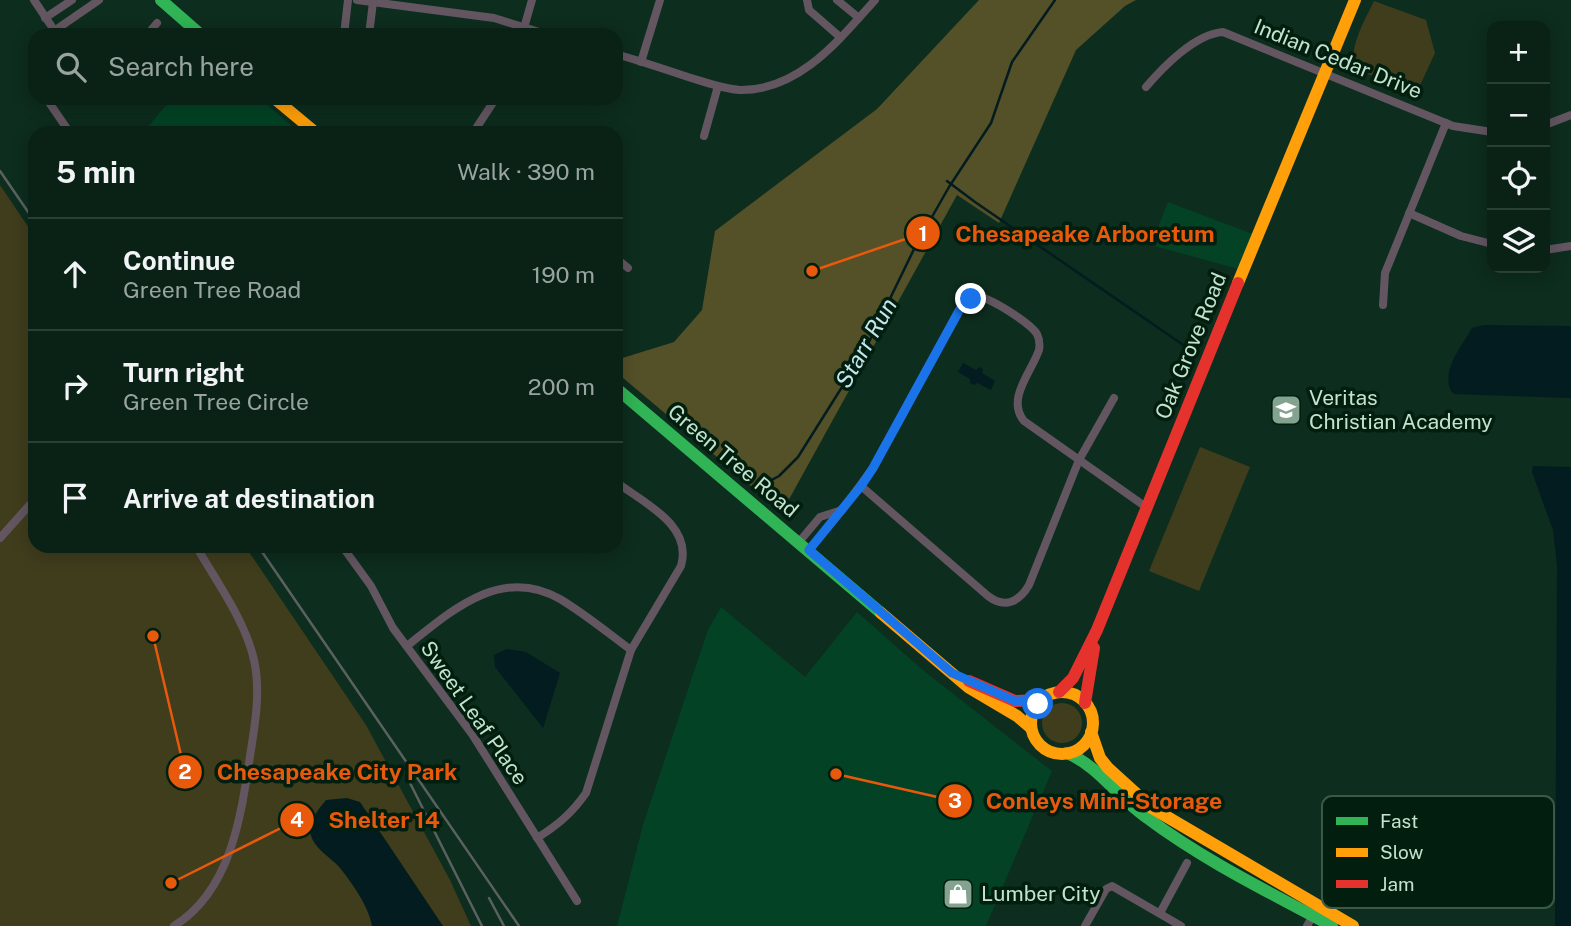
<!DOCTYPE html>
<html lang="en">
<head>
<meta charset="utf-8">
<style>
  body { margin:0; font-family:"Public Sans",sans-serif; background:#182f23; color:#f1f3f6 }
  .controls { position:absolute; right:21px; top:21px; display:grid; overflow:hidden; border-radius:14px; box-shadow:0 4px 18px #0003 }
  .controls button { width:63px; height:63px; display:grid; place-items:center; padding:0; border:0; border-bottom:2px solid #2a3f35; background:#0a2216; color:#f1f3f6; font:35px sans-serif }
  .stop { position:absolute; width:21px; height:21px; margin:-16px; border:5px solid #1a73e8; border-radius:50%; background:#fff }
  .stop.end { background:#1a73e8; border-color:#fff; box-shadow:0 2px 7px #0008 }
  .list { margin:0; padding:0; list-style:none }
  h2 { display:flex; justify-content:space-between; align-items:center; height:91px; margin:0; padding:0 28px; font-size:30px }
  h2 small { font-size:23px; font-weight:400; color:#99a4a1 }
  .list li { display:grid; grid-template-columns:46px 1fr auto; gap:21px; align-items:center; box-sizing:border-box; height:112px; padding:0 28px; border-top:2px solid #2a3f35 }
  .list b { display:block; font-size:26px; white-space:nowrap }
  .list p { margin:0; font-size:23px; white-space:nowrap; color:#99a4a1 }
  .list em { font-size:23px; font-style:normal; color:#99a4a1 }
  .icon { flex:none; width:38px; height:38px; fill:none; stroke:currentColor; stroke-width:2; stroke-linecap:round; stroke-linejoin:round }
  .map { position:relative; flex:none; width:1571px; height:926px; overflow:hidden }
  .search { position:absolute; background:#0a2216; box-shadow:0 4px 18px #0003; left:28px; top:28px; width:595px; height:77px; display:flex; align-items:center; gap:18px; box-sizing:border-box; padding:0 24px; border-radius:21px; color:#99a4a1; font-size:26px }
  .panel { position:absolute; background:#0a2216; box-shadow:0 4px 18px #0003; left:28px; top:126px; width:595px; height:427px; border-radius:21px }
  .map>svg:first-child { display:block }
  .built { fill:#034225 }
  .green { fill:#403d1d }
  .forest { fill:#545028 }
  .water { fill:#031c1f }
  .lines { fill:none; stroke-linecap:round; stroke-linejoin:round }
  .stream { stroke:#031c1f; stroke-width:2.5 }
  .street { stroke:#635661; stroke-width:8 }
  .fast { stroke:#30b455; stroke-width:12 }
  .slow { stroke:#ff9f0a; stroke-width:12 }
  .jam { stroke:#e5322d; stroke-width:12 }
  .rail { stroke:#5a625f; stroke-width:2.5 }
  .route { stroke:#1a73e8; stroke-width:9 }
  .labels { text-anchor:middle; stroke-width:7; stroke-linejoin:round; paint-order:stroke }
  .street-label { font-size:21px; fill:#c2e3cd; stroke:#021e0e }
  .poi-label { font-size:21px; fill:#c2e3cd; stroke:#021e0e; text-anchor:start }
  .water-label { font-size:23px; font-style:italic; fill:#c4e6ef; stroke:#021e0e }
  .key { fill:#021e0e; stroke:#3c5947; stroke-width:2 }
  .key-label { font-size:19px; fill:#c2e3cd }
  .leader { fill:none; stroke:#e8590c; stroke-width:2.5 }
  .callout-dot { fill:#e8590c; stroke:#021e0e; stroke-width:2.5 }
  .mark-label { font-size:21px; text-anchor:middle; font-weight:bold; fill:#fff }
  .callout-label { font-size:23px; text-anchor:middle; font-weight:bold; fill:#e8590c; stroke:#021e0e; stroke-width:7; stroke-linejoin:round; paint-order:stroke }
</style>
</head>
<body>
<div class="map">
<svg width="1571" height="926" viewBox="0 0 1571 926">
  <rect width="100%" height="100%" fill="#0d2d1e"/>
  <g class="built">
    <polygon points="172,98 259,98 300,133 143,133"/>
    <polygon points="1168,202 1253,234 1238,269 1151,245"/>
    <polygon points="721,607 805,677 857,612 924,671 1052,771 986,926 617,926 643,825 693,674 708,630"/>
  </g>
  <g class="green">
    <path d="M1374,1l52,19 9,33 -19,41 -58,-24c-14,-15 8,-52 16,-69z"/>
    <polygon points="0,185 35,237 35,546 245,546 366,725 450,880 471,926 0,926"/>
    <polygon points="1200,447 1250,467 1199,591 1149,571"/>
    <circle cx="1062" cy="723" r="20"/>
  </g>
  <polygon class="forest" points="979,0 1136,0 1125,6 1076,50 999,223 957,195 782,512 616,372 616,360 674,342 702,310 715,231 877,109"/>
  <g class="water">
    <path d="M1484,325l87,1v72l-117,-4 -3,-3c-10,-21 11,-45 21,-63z"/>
    <polygon points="963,363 976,370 979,367 983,369 982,373 995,381 991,390 977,383 974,385 970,383 970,379 958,372"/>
    <polygon points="1533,466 1571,467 1571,926 1555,926 1557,566 1553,530 1532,472"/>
    <polygon points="507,649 526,652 560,673 543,728 495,667 494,655"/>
    <path d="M347,798l13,4 83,124h-71c-3,-19 -20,-43 -32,-58 -10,-12 -30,-21 -30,-39 0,-11 10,-21 16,-29z"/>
  </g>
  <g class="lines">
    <g class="stream">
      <polyline points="947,181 975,202 1195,353"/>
      <polyline points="761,486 779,476 798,457 842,387 868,344 916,245 949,187 991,123 1012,62 1055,0"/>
    </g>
    <g class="street">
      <polyline points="34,0 56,33"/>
      <polyline points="357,0 494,18 549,35"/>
      <polyline points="807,0 809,10 840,37"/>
      <polyline points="837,0 859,18"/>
      <polyline points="45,18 72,0"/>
      <polyline points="54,31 99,0"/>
      <polyline points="147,35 157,23"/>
      <polyline points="344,35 348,0"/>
      <polyline points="369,35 373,2"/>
      <polyline points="522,35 532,0"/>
      <path d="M616,54c24,7 48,15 72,23 17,5 35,12 52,13 59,1 99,-50 135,-90"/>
      <polyline points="641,62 660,0"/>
      <path d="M1146,87c17,-20 49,-53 77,-55l230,94 39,6"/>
      <polyline points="46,98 70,133"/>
      <polyline points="1545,125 1571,115"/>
      <polyline points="473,133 496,98"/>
      <polyline points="704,136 718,86"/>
      <polyline points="1409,213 1461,236 1492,244"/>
      <polyline points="1545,250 1571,246"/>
      <polyline points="616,258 628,268"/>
      <polyline points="1383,305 1385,273 1446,123"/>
      <path d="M861,486l127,110c17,13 31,6 41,-11l50,-125 35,-62"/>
      <path d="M842,510l31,-42 87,-159c4,-5 10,-12 17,-12 12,-1 54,27 60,37 3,6 3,10 2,16 -8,23 -33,49 -15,71l122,86"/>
      <polyline points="0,538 35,499"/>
      <polyline points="799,542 820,517 842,510 809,550"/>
      <polyline points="342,546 371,586 393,628 472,734 577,901"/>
      <path d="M407,646c44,-35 94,-81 153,-47 25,15 48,34 71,51"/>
      <path d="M537,838c21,-13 35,-25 49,-45l45,-143 50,-84c12,-41 -37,-63 -65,-84"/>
      <polyline points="1160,913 1187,863"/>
      <path d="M174,926c57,-35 67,-110 76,-170 5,-31 11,-65 4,-96 -9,-40 -38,-79 -58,-114"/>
      <polyline points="1085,926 1106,889 1112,886 1181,926"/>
      <polyline points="1307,926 1315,912"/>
    </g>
    <g class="fast">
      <polyline points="161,0 201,35"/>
      <polyline points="616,388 881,613"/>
      <path d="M1067,753c33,14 50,44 79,64 57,43 123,75 186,109"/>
    </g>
    <g class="slow">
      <polyline points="274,98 316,133"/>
      <polyline points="1238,283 1355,0"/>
      <polyline points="881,613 968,687 1017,716 1031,728"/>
      <circle cx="1062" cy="723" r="31"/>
      <polyline points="1091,732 1100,758 1108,768 1152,808 1353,926"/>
    </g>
    <g class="jam">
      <polyline points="969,681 1015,701 1041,700"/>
      <polyline points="1059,692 1073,678 1097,630 1238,283"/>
      <polyline points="1085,703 1094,648"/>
    </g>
    <g class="rail">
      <polyline points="0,171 35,222"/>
      <polyline points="258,546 519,926"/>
      <polyline points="408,779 482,926"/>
      <polyline points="489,898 504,926"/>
    </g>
  </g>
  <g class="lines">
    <polyline class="route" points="971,299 960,309 873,468 861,486 809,550 952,673 1015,701 1041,700 1038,704"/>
  </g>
  <defs>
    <g id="school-square" transform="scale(1.575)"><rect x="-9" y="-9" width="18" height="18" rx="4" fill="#83a390" stroke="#021e0e"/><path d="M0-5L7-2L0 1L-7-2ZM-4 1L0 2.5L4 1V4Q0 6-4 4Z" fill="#fff"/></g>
    <g id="shop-square" transform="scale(1.575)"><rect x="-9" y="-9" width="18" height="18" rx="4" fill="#83a390" stroke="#021e0e"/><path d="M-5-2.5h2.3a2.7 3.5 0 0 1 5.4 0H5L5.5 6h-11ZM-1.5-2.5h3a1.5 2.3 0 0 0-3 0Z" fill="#fff"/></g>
  </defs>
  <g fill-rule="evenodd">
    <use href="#school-square" x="1286" y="410"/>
    <use href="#shop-square" x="958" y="894"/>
  </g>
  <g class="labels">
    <g class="street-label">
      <text transform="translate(1338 59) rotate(22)" y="7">Indian Cedar Drive</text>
      <text transform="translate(1191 346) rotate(-68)" y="7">Oak Grove Road</text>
      <text transform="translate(733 461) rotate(40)" y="7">Green Tree Road</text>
      <text transform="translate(474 713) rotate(55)" y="7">Sweet Leaf Place</text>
    </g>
    <g class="poi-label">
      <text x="1309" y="405">Veritas<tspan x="1309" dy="24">Christian Academy</tspan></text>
      <text x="981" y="901">Lumber City</text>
    </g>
    <g class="water-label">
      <text transform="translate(866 343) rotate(-60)" y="8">Starr Run</text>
    </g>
  </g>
  <rect x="1322" y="796" width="232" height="112" rx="10" class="key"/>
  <rect x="1336" y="817" width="32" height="8" fill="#30b455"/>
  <rect x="1336" y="848" width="32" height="9" fill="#ff9f0a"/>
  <rect x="1336" y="880" width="32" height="8" fill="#e5322d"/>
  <g class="key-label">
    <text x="1380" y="828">Fast</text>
    <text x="1380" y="859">Slow</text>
    <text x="1380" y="891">Jam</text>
  </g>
  <path class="leader" d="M812 271L923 233M153 636L185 772M836 774L955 801M171 883L297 820"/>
  <g class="callout-dot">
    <circle cx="812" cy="271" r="7"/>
    <circle cx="153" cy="636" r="7"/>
    <circle cx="836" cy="774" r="7"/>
    <circle cx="171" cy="883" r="7"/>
    <circle cx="923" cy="233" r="18"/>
    <circle cx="185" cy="772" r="18"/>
    <circle cx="955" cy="801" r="18"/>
    <circle cx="297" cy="820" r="18"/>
  </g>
  <g class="mark-label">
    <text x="923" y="241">1</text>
    <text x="185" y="779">2</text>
    <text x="955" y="808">3</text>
    <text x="297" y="827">4</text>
  </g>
  <g class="callout-label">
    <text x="1085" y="242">Chesapeake Arboretum</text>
    <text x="337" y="780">Chesapeake City Park</text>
    <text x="1104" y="809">Conleys Mini-Storage</text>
    <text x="384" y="828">Shelter 14</text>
  </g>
</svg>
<div class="controls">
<button>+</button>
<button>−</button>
<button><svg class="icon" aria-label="locate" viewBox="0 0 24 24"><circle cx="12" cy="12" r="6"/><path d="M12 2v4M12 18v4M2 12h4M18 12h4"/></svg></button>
<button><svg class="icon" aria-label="layers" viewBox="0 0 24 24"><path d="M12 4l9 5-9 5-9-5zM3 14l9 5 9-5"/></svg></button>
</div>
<div class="stop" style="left:1038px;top:704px"></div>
<div class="stop end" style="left:971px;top:299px"></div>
<div class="search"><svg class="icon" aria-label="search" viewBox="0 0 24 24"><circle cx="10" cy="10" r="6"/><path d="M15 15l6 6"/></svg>Search here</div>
<section class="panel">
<h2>5 min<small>Walk · 390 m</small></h2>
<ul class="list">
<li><svg class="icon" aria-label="ahead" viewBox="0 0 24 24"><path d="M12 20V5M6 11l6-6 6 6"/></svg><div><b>Continue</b><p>Green Tree Road</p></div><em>190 m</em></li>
<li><svg class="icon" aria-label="right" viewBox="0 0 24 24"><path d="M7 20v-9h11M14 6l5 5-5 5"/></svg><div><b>Turn right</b><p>Green Tree Circle</p></div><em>200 m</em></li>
<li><svg class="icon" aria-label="arrive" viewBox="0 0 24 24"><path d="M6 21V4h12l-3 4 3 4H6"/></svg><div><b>Arrive at destination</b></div></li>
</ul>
</section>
</div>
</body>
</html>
